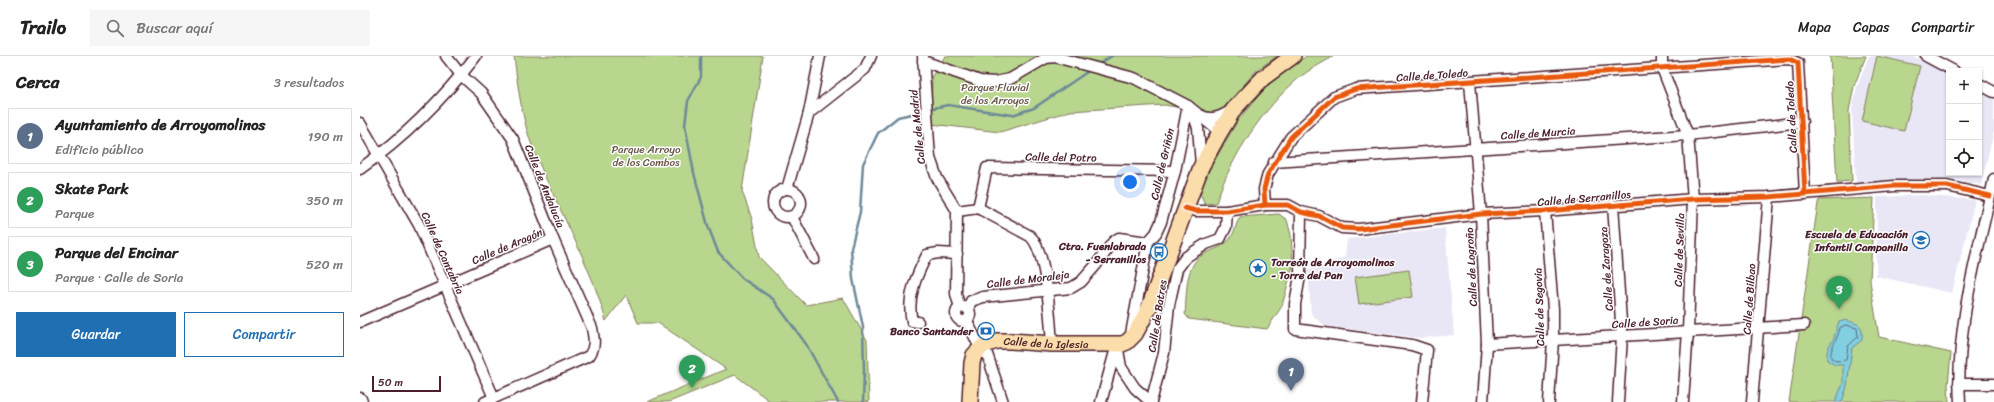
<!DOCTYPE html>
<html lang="es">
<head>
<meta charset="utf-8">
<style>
  body { margin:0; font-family:Sriracha,sans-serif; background:#f6f6f6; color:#222 }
  .controls { position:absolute; right:12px; top:12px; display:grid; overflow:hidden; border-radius:0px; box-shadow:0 1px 3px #0004 }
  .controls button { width:36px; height:36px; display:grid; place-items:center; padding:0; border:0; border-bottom:1px solid #e0e0e0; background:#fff; color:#222; font:20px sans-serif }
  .scale { position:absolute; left:12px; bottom:10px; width:69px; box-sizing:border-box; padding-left:4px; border:2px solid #4a1f2b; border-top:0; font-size:11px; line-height:14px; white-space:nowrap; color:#4a1f2b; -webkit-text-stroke:3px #fff; paint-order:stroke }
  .you { position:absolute; left:770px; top:126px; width:14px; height:14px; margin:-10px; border:3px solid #fff; border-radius:50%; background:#1a73e8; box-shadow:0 0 0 6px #1a73e833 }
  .badge { display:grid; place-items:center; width:26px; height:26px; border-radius:50%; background:#1f6fb2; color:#fff; font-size:13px; font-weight:700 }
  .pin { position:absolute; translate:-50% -33px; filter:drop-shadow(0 1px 2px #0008) }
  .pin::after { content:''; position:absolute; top:21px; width:14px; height:12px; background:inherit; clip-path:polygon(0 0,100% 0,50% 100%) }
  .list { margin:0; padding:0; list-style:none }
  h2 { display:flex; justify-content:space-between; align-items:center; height:52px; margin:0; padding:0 16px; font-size:17px }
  h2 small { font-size:13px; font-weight:400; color:#767676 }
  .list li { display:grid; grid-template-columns:26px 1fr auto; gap:12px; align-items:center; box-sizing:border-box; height:56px; margin:0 8px 8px; padding:0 8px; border:1px solid #e0e0e0; border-radius:0px }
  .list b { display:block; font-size:15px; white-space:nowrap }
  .list p { margin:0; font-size:13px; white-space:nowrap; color:#767676 }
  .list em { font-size:13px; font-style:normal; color:#767676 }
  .actions { display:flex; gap:8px; padding:12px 16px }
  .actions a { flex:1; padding:9px 0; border:1px solid #1f6fb2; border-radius:0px; text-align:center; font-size:14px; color:#1f6fb2 }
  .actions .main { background:#1f6fb2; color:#fff }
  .icon { flex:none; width:22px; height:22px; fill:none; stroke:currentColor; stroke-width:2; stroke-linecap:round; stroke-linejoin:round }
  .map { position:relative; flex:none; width:1634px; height:346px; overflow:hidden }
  header { display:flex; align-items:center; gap:24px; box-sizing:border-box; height:56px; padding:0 20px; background:#fff; border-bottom:1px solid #e0e0e0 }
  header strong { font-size:19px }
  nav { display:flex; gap:22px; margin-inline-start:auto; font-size:14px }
  .search { width:280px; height:36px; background:#f6f6f6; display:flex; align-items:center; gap:10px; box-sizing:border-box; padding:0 14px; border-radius:0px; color:#767676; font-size:15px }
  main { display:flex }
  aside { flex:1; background:#fff }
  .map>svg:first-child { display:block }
  .built { fill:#e9e7f6 }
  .green { fill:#b9d68e; stroke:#827a5c }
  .water { fill:#82cfe1; stroke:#6c8998 }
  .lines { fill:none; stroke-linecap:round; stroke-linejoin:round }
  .shore { stroke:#606574; stroke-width:1 }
  .stream { stroke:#6c8998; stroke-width:2.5 }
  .minor-casing { stroke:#4a1f2b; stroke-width:13 }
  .tertiary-casing { stroke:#4a1f2b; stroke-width:15 }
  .primary-casing { stroke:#4a1f2b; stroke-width:18 }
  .minor { stroke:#fff; stroke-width:10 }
  .tertiary { stroke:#fff; stroke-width:12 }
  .primary { stroke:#fbddab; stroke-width:15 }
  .cycleway-casing { stroke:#fff; stroke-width:8 }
  .cycleway { stroke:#e8590c; stroke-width:5 }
  .labels { text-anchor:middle; stroke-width:3; stroke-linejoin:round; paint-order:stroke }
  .street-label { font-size:11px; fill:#4a1f2b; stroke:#fff }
  .park-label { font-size:11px; fill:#6b5649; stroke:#fff }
  .poi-label { font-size:11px; font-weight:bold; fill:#4a1f2b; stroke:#fff; text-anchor:end }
</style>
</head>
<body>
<header>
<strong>Trailo</strong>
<div class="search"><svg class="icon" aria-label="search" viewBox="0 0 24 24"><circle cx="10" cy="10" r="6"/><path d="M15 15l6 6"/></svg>Buscar aquí</div>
<nav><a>Mapa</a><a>Capas</a><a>Compartir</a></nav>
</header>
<main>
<aside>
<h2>Cerca<small>3 resultados</small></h2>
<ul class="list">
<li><span class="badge" style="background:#5c6f8a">1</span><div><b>Ayuntamiento de Arroyomolinos</b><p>Edificio público</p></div><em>190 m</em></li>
<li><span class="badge" style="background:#2e9e5b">2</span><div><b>Skate Park</b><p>Parque</p></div><em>350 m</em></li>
<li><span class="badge" style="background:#2e9e5b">3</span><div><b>Parque del Encinar</b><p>Parque · Calle de Soria</p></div><em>520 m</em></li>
</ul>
<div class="actions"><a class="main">Guardar</a><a>Compartir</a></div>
</aside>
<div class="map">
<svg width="1634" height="346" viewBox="0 0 1634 346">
  <rect width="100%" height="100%" fill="#fff"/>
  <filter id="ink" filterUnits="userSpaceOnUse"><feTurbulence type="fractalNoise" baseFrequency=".025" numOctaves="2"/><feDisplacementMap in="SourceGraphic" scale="8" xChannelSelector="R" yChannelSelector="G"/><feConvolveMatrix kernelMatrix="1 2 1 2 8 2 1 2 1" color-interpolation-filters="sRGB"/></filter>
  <g filter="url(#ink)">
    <g class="built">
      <polygon points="1509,0 1553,0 1589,19 1589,117 1619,117 1619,35 1634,43 1634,75 1621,129 1583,122 1496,126 1492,54 1497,31"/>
      <polygon points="1562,139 1615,144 1592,237 1516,220 1517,141"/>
      <polygon points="1085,172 1094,279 1060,282 965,270 951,258 948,214 985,201 987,183"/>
    </g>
    <g class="green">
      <path d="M154,0h249l-21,135 10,28 7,38 47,48 37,-7 24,42 2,62h-98l-36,-27 -66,27h-22l79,-33 -68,-46h-20l-12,-28 -20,26c-16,-59 -49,-113 -72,-170 -12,-30 -16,-63 -20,-95z"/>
      <polygon points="585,0 917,0 897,14 858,58 804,49 710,55 640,76 571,68 572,20"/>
      <path d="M946,0h28c-11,7 -24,13 -34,21 -37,31 -70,81 -84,126l-11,1 -7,-15 40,-69 29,-34z"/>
      <polygon points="1470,0 1506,0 1494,30 1489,55 1492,125 1477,126"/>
      <polygon points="1517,0 1560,10 1544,75 1502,65"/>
      <polygon points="1514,142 1510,225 1519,281 1591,297 1588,329 1589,346 1429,346 1458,147 1459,144"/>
      <path d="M919,158l8,6 4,15 2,30 -11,41 -15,23 -78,-10 -4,-5c2,-18 -1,-46 16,-58 8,-6 19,-7 27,-15 7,-7 7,-16 12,-24z"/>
      <polygon points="1049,214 1053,241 999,248 995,221"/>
    </g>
    <path class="water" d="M1486,264c14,5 17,4 16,20l-10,8 -5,38 -5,16h-7l8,-18v-19h-8l-8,-5c-1,-10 2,-14 7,-22 2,-6 2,-11 5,-16z"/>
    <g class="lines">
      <path class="shore" d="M1486,269l11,3 1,9 -10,9 -2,14 -10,1 -5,-3c-2,-9 7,-19 9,-30z"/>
      <g class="stream">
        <polyline points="341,0 341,21 328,45 325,69 334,117 348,170 358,196 383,223 413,243 446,288 478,346"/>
        <polyline points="737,9 752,0"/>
        <polyline points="569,53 588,49 652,59 674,52 730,14"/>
        <polyline points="503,346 504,314 503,271 493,223 491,192 500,156 503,108 518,77 538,61 564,55"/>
      </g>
      <g class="minor-casing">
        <g id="minor">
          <path d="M86,0l15,19 20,18 32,46 40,100 39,89c2,11 4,18 -3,28l-104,46"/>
          <polyline points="563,0 570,102 577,122 597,155 596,238 600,252"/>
          <polyline points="1302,0 1302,12 1328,79 1333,143 1328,275 1323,346"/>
          <polyline points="1566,0 1594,15"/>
          <polyline points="563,5 620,25 635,26 650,23 686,2 695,1 774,22 828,50 860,76"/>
          <polyline points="1110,26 1121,158 1127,288 1123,346"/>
          <polyline points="1619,28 1634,36"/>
          <polyline points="832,54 838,72 841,109"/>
          <polyline points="449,57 505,13 511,0"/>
          <path d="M840,59c11,7 22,1 32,-5"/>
          <polyline points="0,67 59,169 134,342"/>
          <polyline points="914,106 1328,79 1442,66"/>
          <path d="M0,113c44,-31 83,-70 116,-113"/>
          <circle cx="427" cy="147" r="14"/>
          <polyline points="427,133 449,57 460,0"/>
          <polyline points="905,149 904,133 908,118 931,81 974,41 996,33 1429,3 1438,7 1445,138"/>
          <polyline points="1253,149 1262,280 1258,346"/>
          <polyline points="618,152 627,112 815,115"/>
          <polyline points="825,152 836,155 867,155 905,149 928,149 941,156 959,160 982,172 999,173 1121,158 1185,155 1333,143 1409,141 1534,130 1587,130 1630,140"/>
          <path d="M597,155l21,-3 52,28c17,15 20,83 22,108"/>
          <polyline points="1185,155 1193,253 1193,284 1189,346"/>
          <polyline points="941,156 940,220 935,248 935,273 1052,289 1067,294 1062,346"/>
          <polyline points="432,161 454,203"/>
          <circle cx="603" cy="258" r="7"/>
          <polyline points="608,253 611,245 623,241 711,232 721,226 736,209 753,186 759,182 788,186"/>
          <polyline points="607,265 620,292"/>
          <polyline points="0,266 193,183"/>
          <path d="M558,266l-6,-1c-6,-23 5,-47 15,-66l11,-2 19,1"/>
          <polyline points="771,278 788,186 796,177 801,166 815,115 828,50"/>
          <polyline points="757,288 761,311 775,332 791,346"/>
          <polyline points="1127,288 1444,269"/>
          <polyline points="624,289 643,346"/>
          <polyline points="1599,328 1634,328"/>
          <polyline points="741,346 756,292"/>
          <polyline points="791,346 804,297 809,249 817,213 826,201 846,188 860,183 866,171 867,155"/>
          <polyline points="1392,346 1409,141"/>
          <path d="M1600,346c-5,-75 18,-150 34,-223"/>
        </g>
      </g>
      <g class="tertiary-casing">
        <polyline id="tertiary" points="0,343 1,346"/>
      </g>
      <g class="primary-casing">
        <g id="primary">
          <path id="s1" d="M610,346l2,-39 2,-8 10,-10 13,-4h14l41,3h70l5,-2 8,-8 13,-24 53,-143 19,-35 14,-23 29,-31 30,-22"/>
        </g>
      </g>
      <use href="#minor" class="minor"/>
      <use href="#tertiary" class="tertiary"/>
      <use href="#primary" class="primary"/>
      <g class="cycleway-casing">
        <g id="cycleway">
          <polyline points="905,149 904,133 908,118 931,81 974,41 996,33 1429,3 1438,7 1445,138"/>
          <polyline points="825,152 836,155 867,155 905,149 928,149 941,156 959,160 982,172 999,173 1121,158 1185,155 1333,143 1409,141 1534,130 1587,130 1630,140"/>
        </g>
      </g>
      <use href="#cycleway" class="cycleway"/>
    </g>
  </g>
  <defs>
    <g id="school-ring" transform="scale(0.9)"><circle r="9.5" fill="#fff" stroke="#1f6fb2" stroke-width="1.5"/><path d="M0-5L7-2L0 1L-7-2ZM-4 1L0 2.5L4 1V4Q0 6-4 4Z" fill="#1f6fb2"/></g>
    <g id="bus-ring" transform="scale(0.9)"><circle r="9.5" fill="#fff" stroke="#1f6fb2" stroke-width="1.5"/><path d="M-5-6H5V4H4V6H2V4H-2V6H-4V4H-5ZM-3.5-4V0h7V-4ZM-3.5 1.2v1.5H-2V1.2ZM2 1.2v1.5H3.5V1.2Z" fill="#1f6fb2"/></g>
    <g id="sight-ring" transform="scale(0.9)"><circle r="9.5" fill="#fff" stroke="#1f6fb2" stroke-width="1.5"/><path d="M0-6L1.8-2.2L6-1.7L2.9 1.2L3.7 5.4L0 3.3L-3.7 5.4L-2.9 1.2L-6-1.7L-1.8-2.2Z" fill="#1f6fb2"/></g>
    <g id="bank-ring" transform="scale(0.9)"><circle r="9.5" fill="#fff" stroke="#1f6fb2" stroke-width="1.5"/><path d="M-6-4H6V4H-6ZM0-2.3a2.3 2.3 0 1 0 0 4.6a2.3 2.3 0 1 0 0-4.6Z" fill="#1f6fb2"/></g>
  </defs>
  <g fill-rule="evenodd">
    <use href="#school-ring" x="1561" y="184"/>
    <use href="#bus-ring" x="799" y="196"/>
    <use href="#sight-ring" x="898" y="212"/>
    <use href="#bank-ring" x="626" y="275"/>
  </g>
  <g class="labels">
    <g class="street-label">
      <text transform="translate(1072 19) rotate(-4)" y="4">Calle de Toledo</text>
      <text transform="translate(1431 61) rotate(-93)" y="4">Calle de Toledo</text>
      <text transform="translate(557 71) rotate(-96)" y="4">Calle de Madrid</text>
      <text transform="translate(1178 77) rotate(-4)" y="4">Calle de Murcia</text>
      <text transform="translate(701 101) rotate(1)" y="4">Calle del Potro</text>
      <text transform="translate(802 108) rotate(-77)" y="4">Calle de Griñón</text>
      <text transform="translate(185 130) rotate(68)" y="4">Calle de Andalucía</text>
      <text transform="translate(1224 142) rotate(-5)" y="4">Calle de Serranillos</text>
      <text transform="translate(147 190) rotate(-23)" y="4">Calle de Aragón</text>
      <text transform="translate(1319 194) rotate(-88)" y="4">Calle de Sevilla</text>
      <text transform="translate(83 197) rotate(66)" y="4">Calle de Cantabria</text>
      <text transform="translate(1111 211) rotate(-93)" y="4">Calle de Logroño</text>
      <text transform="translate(1246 213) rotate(-94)" y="4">Calle de Zaragoza</text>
      <text transform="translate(668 223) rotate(-7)" y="4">Calle de Moraleja</text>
      <text transform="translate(1389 243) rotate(-86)" y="4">Calle de Bilbao</text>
      <text transform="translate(1179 251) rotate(-92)" y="4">Calle de Segovia</text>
      <text transform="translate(797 260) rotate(-81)" y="4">Calle de Batres</text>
      <text transform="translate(1285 266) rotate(-4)" y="4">Calle de Soria</text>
      <text dy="4" stroke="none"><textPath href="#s1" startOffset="124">Calle de la Iglesia</textPath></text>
    </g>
    <g class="park-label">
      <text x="635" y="35">Parque Fluvial<tspan x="635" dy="13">de los Arroyos</tspan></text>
      <text x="286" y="97">Parque Arroyo<tspan x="286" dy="13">de los Combos</tspan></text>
    </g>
    <g class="poi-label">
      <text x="1548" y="182">Escuela de Educación<tspan x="1548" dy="13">Infantil Campanilla</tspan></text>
      <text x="786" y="194">Ctra. Fuenlabrada<tspan x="786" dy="13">- Serranillos</tspan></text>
      <text x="911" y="210" text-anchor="start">Torreón de Arroyomolinos<tspan x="911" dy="13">- Torre del Pan</tspan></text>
      <text x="613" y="279">Banco Santander</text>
    </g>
  </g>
</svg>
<div class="controls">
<button>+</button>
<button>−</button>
<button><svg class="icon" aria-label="locate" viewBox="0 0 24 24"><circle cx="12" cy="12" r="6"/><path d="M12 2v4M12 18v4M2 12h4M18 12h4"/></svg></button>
</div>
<div class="scale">50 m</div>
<div class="you"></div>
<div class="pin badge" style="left:931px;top:335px;background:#5c6f8a">1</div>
<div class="pin badge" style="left:332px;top:332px;background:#2e9e5b">2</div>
<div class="pin badge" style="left:1479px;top:253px;background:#2e9e5b">3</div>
</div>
</main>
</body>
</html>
